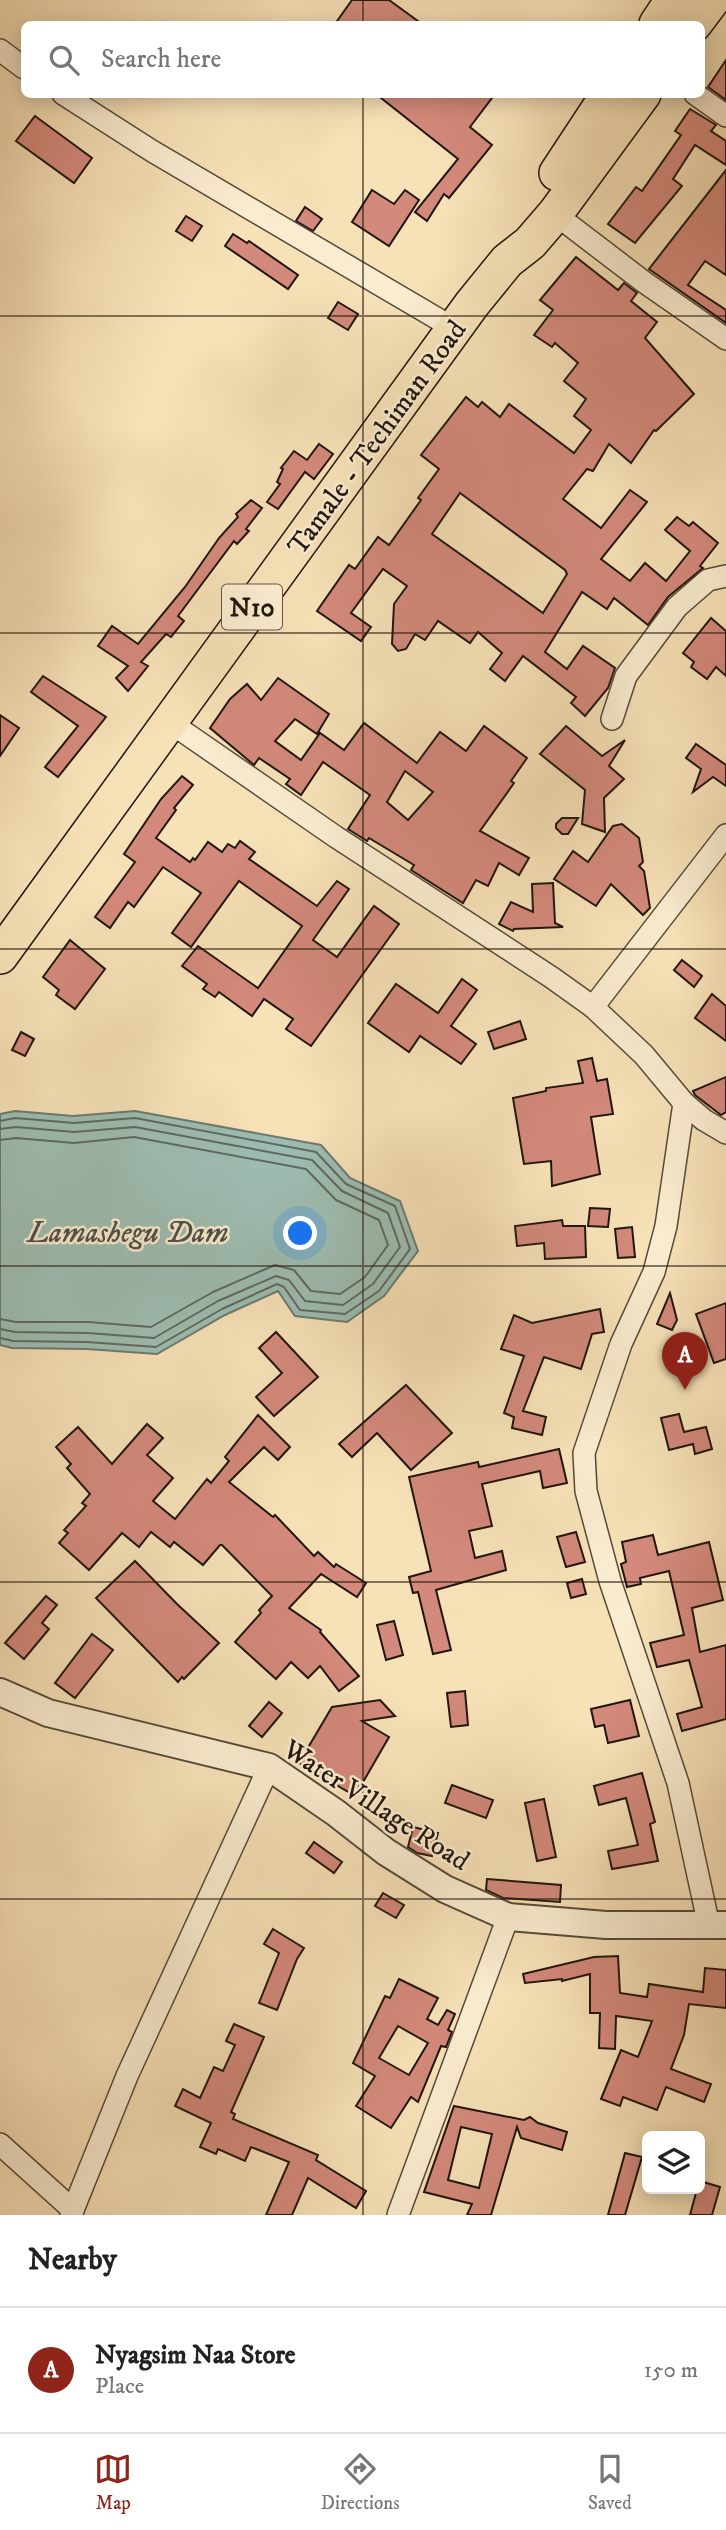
<!DOCTYPE html>
<html lang="en">
<head>
<meta charset="utf-8">
<style>
  body { margin:0; font-family:"IM FELL DW Pica",serif; background:#f2f2f2; color:#222 }
  .controls { position:absolute; right:21px; bottom:21px; display:grid; overflow:hidden; border-radius:10px; box-shadow:0 4px 18px #0003 }
  .controls button { width:63px; height:63px; display:grid; place-items:center; padding:0; border:0; border-bottom:2px solid #e0e0e0; background:#fff; color:#222; font:35px sans-serif }
  .you { position:absolute; left:301px; top:1234px; width:24px; height:24px; margin:-18px; border:5px solid #fff; border-radius:50%; background:#1a73e8; box-shadow:0 0 0 10px #1a73e833 }
  .badge { display:grid; place-items:center; width:46px; height:46px; border-radius:50%; background:#8f2418; color:#fff; font-size:23px; font-weight:700 }
  .pin { position:absolute; translate:-50% -58px; filter:drop-shadow(0 2px 4px #0008) }
  .pin::after { content:''; position:absolute; top:37px; width:24px; height:21px; background:inherit; clip-path:polygon(0 0,100% 0,50% 100%) }
  .list { margin:0; padding:0; list-style:none }
  h2 { display:flex; justify-content:space-between; align-items:center; height:91px; margin:0; padding:0 28px; font-size:30px }
  h2 small { font-size:23px; font-weight:400; color:#767676 }
  .list li { display:grid; grid-template-columns:46px 1fr auto; gap:21px; align-items:center; box-sizing:border-box; height:126px; padding:0 28px; border-top:2px solid #e0e0e0 }
  .list b { display:block; font-size:26px; white-space:nowrap }
  .list p { margin:0; font-size:23px; white-space:nowrap; color:#767676 }
  .list em { font-size:23px; font-style:normal; color:#767676 }
  .icon { flex:none; width:38px; height:38px; fill:none; stroke:currentColor; stroke-width:2; stroke-linecap:round; stroke-linejoin:round }
  .map { position:relative; flex:none; width:726px; height:2215px; overflow:hidden }
  .search { position:absolute; background:#fff; box-shadow:0 4px 18px #0003; left:21px; right:21px; top:21px; height:77px; display:flex; align-items:center; gap:18px; box-sizing:border-box; padding:0 24px; border-radius:10px; color:#767676; font-size:26px }
  .sheet { height:217px; background:#fff }
  nav { display:flex; justify-content:space-around; align-items:center; box-sizing:border-box; height:98px; border-top:2px solid #e0e0e0; background:#fff; font-size:19px; color:#767676 }
  nav a { display:grid; justify-items:center; gap:4px }
  nav .on { color:#8f2418 }
  .map>svg:first-child { display:block }
  .water { fill:#9dbdb2; stroke:#6b7a71; stroke-width:2 }
  .lines { fill:none; stroke-linecap:round; stroke-linejoin:round }
  .shore { stroke:#5e6a60; stroke-width:2 }
  .building { fill:#d3897b; stroke:#20160f; stroke-width:2; fill-rule:evenodd }
  .minor-casing { stroke:#564939; stroke-width:24 }
  .tertiary-casing { stroke:#564939; stroke-width:30 }
  .trunk-casing { stroke:#20160f; stroke-width:38 }
  .minor { stroke:#faecd0; stroke-width:21 }
  .tertiary { stroke:#faecd0; stroke-width:26 }
  .trunk { stroke:#f7e1b7; stroke-width:35 }
  .grid { fill:none; stroke:#20160f; stroke-width:2; stroke-opacity:0.55 }
  .labels { text-anchor:middle; stroke-width:5; stroke-linejoin:round; paint-order:stroke }
  .shield { fill:#faecd0; stroke:#615649; stroke-width:2 }
  .shield-label { font-size:26px; font-weight:bold; fill:#20160f }
  .street-label { font-size:28px; fill:#20160f; stroke:#faecd0 }
  .water-label { font-size:30px; font-style:italic; fill:#4c5048; stroke:#faecd0 }
</style>
</head>
<body>
<div class="map">
<svg width="726" height="2215" viewBox="0 0 726 2215">
  <rect width="100%" height="100%" fill="#f7e1b7"/>
  <filter id="stains"><feTurbulence type="fractalNoise" baseFrequency=".00286" numOctaves="4"/><feColorMatrix values="0 0 0 0 .2 0 0 0 0 .09 0 0 0 0 .02 0 0 0 .5 -.17"/></filter>
  <radialGradient id="worn" r=".72"><stop offset=".6" stop-color="#630" stop-opacity="0"/><stop offset="1" stop-color="#630" stop-opacity=".3"/></radialGradient>
  <polygon class="water" points="15,1111 73,1116 135,1111 321,1145 350,1178 400,1201 418,1251 384,1296 347,1322 295,1316 278,1291 225,1315 157,1354 87,1349 12,1348 0,1345 0,1114"/>
  <g class="lines">
    <g class="shore">
      <polyline points="0,1121 15,1118 74,1123 135,1118 316,1152 346,1184 395,1206 410,1249 379,1291 345,1314 300,1310 284,1287 277,1284 222,1309 156,1347 87,1342 13,1341 0,1338"/>
      <polyline points="0,1129 16,1127 74,1132 135,1127 312,1160 342,1191 388,1213 400,1247 373,1284 343,1305 305,1301 289,1280 276,1276 218,1301 154,1338 88,1333 15,1332 0,1329"/>
      <polyline points="0,1140 16,1138 74,1143 134,1137 306,1169 336,1200 379,1220 388,1245 365,1277 340,1294 311,1291 294,1270 275,1265 213,1292 151,1327 88,1322 16,1322 0,1319"/>
    </g>
  </g>
  <g class="building">
    <polygon points="352,0 389,0 422,24 335,24"/>
    <polygon points="726,60 726,100 708,87"/>
    <polygon points="376,94 495,94 470,127 492,145 449,198 444,194 427,221 415,212 458,159"/>
    <polygon points="690,109 716,125 711,131 726,141 726,165 695,145 673,179 682,186 635,243 608,224 636,187 642,191 681,135 675,131"/>
    <polygon points="35,116 92,158 74,183 16,141"/>
    <polygon points="726,170 726,275 705,261 688,285 726,310 726,323 649,269"/>
    <polygon points="372,190 394,204 405,190 419,200 389,246 352,222"/>
    <polygon points="305,207 322,219 313,231 296,221"/>
    <polygon points="186,216 202,226 192,241 176,231"/>
    <polygon points="233,234 247,243 249,241 298,275 288,289 225,246"/>
    <path d="M576,257l42,33 6,-7 13,10 -6,8 26,21 -12,16 49,56 -38,37 -2,-1 -23,33 -22,-19 -16,27 -6,-2 -24,30 38,29 29,-38 17,12 -46,57 29,22 15,-18 21,18 24,-30 -25,-21 12,-13 12,9 4,-4 25,21 -18,23 3,2 -35,29 -20,28 -34,-27 -7,11 -25,-17 -37,60 22,17 16,-23 32,22 -7,20 -23,28 -14,-13 5,-6 -53,-41 -18,25 -15,-12 12,-16 -24,-21 -8,11 -32,-22 -13,19 -10,-6 -9,15 -8,2 -6,-7 2,-40 13,-18 -24,-17 -32,44 20,14 -10,14 -44,-30 32,-46 6,4 23,-32 11,8 32,-45 -3,-2 21,-29 -18,-14 45,-58 12,10 4,-5 18,15 9,-13 65,49 17,-23 -17,-14 12,-17 -22,-18 14,-18 -23,-20 -3,4 -18,-12 19,-25 -13,-10zM460,493l105,77 2,4 -24,39 -111,-79z"/>
    <polygon points="338,302 358,314 348,330 328,318"/>
    <polygon points="319,444 333,454 314,479 305,472 278,509 267,502 280,484 277,482 283,469 281,468 294,451 307,460"/>
    <polygon points="251,500 262,508 246,529 249,531 237,544 234,541 178,616 184,621 171,637 166,634 141,662 148,666 128,691 116,678 128,666 98,646 112,626 138,644 185,587 219,538 238,517 236,514"/>
    <polygon points="711,618 726,631 726,676 716,667 707,679 691,667 694,662 683,653"/>
    <polygon points="43,676 106,717 58,777 45,767 78,726 31,692"/>
    <path d="M278,678l51,36 -12,20 -22,-15 -20,22 26,19 19,-27 24,17 20,-27 53,40 23,-31 26,19 18,-25 43,32 -16,23 3,2 -34,48 49,27 -10,17 -20,-12 -11,23 -12,-6 -13,23 -52,-33 3,-5 -45,-27 -2,3 -19,-12 22,-34 -47,-33 -22,33 -15,-11 4,-5 -31,-21 -5,7 -44,-37 20,-29 17,-15 14,16zM405,771l28,21 -25,28 -21,-18z"/>
    <polygon points="0,715 19,728 0,756"/>
    <polygon points="566,726 602,756 625,740 609,766 624,779 604,798 605,832 582,824 585,790 540,754"/>
    <polygon points="696,744 726,765 726,786 713,777 693,792 701,769 686,758"/>
    <polygon points="182,776 193,785 174,808 176,810 156,838 190,862 193,858 195,860 208,842 222,852 228,844 235,848 240,841 255,852 249,859 317,906 337,881 349,889 313,940 337,957 374,906 399,924 311,1046 286,1029 293,1019 264,999 252,1016 219,992 215,997 203,989 207,984 182,966 198,946 258,988 302,926 239,881 191,947 172,933 201,893 163,867 134,907 128,902 110,928 95,917 135,862 124,854 161,799"/>
    <polygon points="562,818 578,818 568,834 562,834 556,828 556,824"/>
    <polygon points="622,824 639,838 643,862 639,866 644,871 650,908 643,915 611,884 596,906 554,879 573,851 588,862 613,826"/>
    <polygon points="553,883 555,923 563,927 514,929 513,931 499,924 511,902 533,912 532,884"/>
    <polygon points="70,940 105,969 75,1009 56,995 59,990 43,977"/>
    <polygon points="682,960 702,976 694,987 674,970"/>
    <polygon points="462,979 477,990 451,1026 476,1044 461,1064 420,1036 409,1052 368,1023 396,984 438,1013"/>
    <polygon points="712,994 726,1006 726,1041 695,1018"/>
    <polygon points="520,1021 526,1039 494,1049 488,1032"/>
    <polygon points="21,1032 34,1039 25,1056 12,1050"/>
    <polygon points="592,1058 597,1081 607,1079 613,1114 591,1117 600,1174 552,1186 551,1161 524,1164 513,1098 546,1091 546,1088 583,1083 578,1061"/>
    <polygon points="726,1077 726,1112 721,1115 695,1095 693,1091"/>
    <polygon points="590,1208 610,1209 608,1227 588,1226"/>
    <polygon points="562,1220 563,1226 585,1226 586,1257 545,1259 544,1243 517,1246 515,1226"/>
    <polygon points="632,1227 635,1257 618,1258 615,1229"/>
    <polygon points="670,1293 677,1320 672,1330 657,1324"/>
    <polygon points="726,1303 726,1359 714,1363 696,1314"/>
    <polygon points="600,1309 604,1332 592,1334 581,1369 544,1357 523,1411 546,1417 542,1435 512,1428 514,1417 504,1413 524,1356 501,1349 514,1315 532,1323"/>
    <polygon points="276,1332 318,1377 274,1416 256,1397 282,1373 259,1348"/>
    <polygon points="406,1385 452,1433 411,1470 377,1433 352,1457 339,1444"/>
    <polygon points="679,1414 684,1432 706,1427 712,1449 695,1454 693,1444 669,1450 661,1418"/>
    <polygon points="258,1415 290,1447 278,1460 264,1447 229,1482 273,1517 275,1515 314,1556 318,1552 334,1567 336,1564 366,1583 357,1597 321,1574 289,1608 321,1630 320,1632 359,1676 339,1691 320,1666 308,1678 291,1662 276,1679 235,1642 261,1613 259,1610 272,1596 222,1545 220,1545 203,1565 174,1542 170,1547 151,1532 139,1547 122,1533 89,1570 59,1543 68,1533 64,1530 86,1506 82,1503 90,1494 67,1468 71,1464 56,1447 78,1427 112,1464 147,1424 163,1438 147,1455 173,1478 153,1501 175,1519 207,1479 211,1483 229,1461 225,1457"/>
    <polygon points="559,1449 567,1483 543,1488 540,1471 482,1484 492,1526 469,1531 475,1558 502,1551 506,1570 436,1590 451,1650 433,1654 418,1592 413,1593 409,1577 431,1571 409,1477 478,1462 479,1467"/>
    <polygon points="576,1532 585,1562 566,1567 557,1537"/>
    <polygon points="653,1535 658,1555 709,1542 723,1600 692,1608 700,1652 726,1645 726,1719 682,1731 677,1714 702,1707 689,1660 657,1667 650,1643 684,1635 669,1571 640,1578 641,1584 627,1587 621,1564 626,1562 622,1542"/>
    <polygon points="135,1561 177,1604 219,1643 184,1679 182,1677 178,1682 96,1598"/>
    <polygon points="582,1579 586,1594 571,1598 567,1583"/>
    <polygon points="46,1596 57,1605 42,1623 49,1629 24,1659 5,1643"/>
    <polygon points="394,1621 403,1655 386,1660 377,1625"/>
    <polygon points="92,1634 113,1650 75,1698 55,1683"/>
    <polygon points="465,1691 468,1725 451,1727 447,1693"/>
    <polygon points="380,1700 395,1716 362,1721 389,1737 355,1796 299,1763 332,1707"/>
    <polygon points="630,1700 639,1736 608,1743 604,1725 595,1727 591,1709"/>
    <polygon points="269,1702 282,1713 262,1737 249,1726"/>
    <polygon points="642,1773 655,1822 650,1824 658,1861 612,1869 608,1851 638,1845 626,1798 599,1805 594,1786"/>
    <polygon points="452,1785 493,1800 486,1818 445,1803"/>
    <polygon points="544,1799 556,1857 537,1861 525,1803"/>
    <polygon points="413,1827 438,1833 432,1856 417,1853 408,1847"/>
    <polygon points="314,1842 342,1862 334,1873 306,1853"/>
    <polygon points="487,1879 561,1885 560,1902 503,1898 486,1890"/>
    <polygon points="383,1893 404,1905 396,1918 375,1906"/>
    <polygon points="273,1929 304,1948 297,1959 277,2010 259,2003 279,1953 264,1944"/>
    <polygon points="618,1956 620,1993 647,1997 649,1984 703,1992 705,1968 726,1970 726,2008 689,2004 684,2035 671,2069 711,2084 704,2102 666,2087 657,2110 623,2097 620,2106 601,2099 621,2050 638,2057 652,2021 616,2016 615,2049 599,2048 600,2013 590,2013 590,1974 562,1981 562,1979 525,1983 523,1974 594,1957"/>
    <path d="M399,1979l39,19 -11,21 11,6 9,-15 8,4 -7,16 4,2 -6,15 -5,-1 -23,56 -7,-5 -20,31 -35,-22 19,-30 -22,-13 32,-67 5,2zM398,2026l30,17 -19,32 -30,-17z"/>
    <polygon points="234,2024 264,2037 231,2112 235,2114 233,2119 318,2155 316,2160 366,2191 356,2208 308,2178 292,2215 266,2215 289,2162 251,2147 245,2161 218,2149 216,2154 200,2147 211,2123 175,2106 183,2089 200,2098 214,2067 223,2071 235,2045 226,2041"/>
    <path d="M454,2106l70,14 6,-3 8,6 29,9 -5,18 -41,-12 -4,-11 -26,88h-24l5,-11 -48,-12zM461,2127l31,7 -13,54 -31,-8z"/>
    <polygon points="625,2153 642,2157 625,2215 608,2215"/>
    <polygon points="700,2181 720,2187 712,2215 690,2215 697,2189 700,2189"/>
  </g>
  <g class="lines">
    <g class="minor-casing">
      <g id="minor">
        <polyline points="0,50 24,68"/>
        <polyline points="63,94 152,151 455,329"/>
        <polyline points="695,94 726,116"/>
        <polyline points="555,214 644,282 726,339"/>
        <polyline points="612,719 626,676 677,607 708,580 726,576"/>
        <polyline points="168,721 336,837 551,977 593,1007 644,1055 684,1103 666,1226 654,1272 621,1344 584,1453 586,1491 610,1581 678,1783 709,1926"/>
        <polyline points="593,1007 726,835"/>
        <polyline points="684,1103 704,1120 726,1133"/>
        <polyline points="0,2144 73,2210"/>
        <polyline points="71,2215 127,2076 269,1767"/>
        <polyline points="398,2215 508,1917"/>
      </g>
    </g>
    <g class="tertiary-casing">
      <polyline id="tertiary" points="0,1692 48,1713 269,1767 336,1813 386,1852 445,1889 508,1917 606,1925 726,1925"/>
    </g>
    <g class="trunk-casing">
      <g id="trunk">
        <polyline points="657,24 673,0"/>
        <polyline points="694,24 712,0"/>
        <polyline points="557,173 609,94"/>
        <polyline points="0,956 472,304 507,261 530,243 555,214 643,94"/>
      </g>
    </g>
    <use href="#minor" class="minor"/>
    <use href="#tertiary" class="tertiary"/>
    <use href="#trunk" class="trunk"/>
  </g>
  <path class="grid" d="M363,0v24M363,94v2121M0,316h726M0,633h726M0,949h726M0,1266h726M0,1582h726M0,1899h726"/>
  <g class="labels">
    <rect class="shield" x="222" y="584.5" width="60" height="45" rx="5"/>
    <g class="shield-label">
      <text x="252" y="616">N10</text>
    </g>
    <g class="street-label">
      <text transform="translate(376 437) rotate(-54)" y="10">Tamale - Techiman Road</text>
      <text transform="translate(377 1804) rotate(33)" y="10">Water Village Road</text>
    </g>
    <g class="water-label">
      <text x="128" y="1242">Lamashegu Dam</text>
    </g>
  </g>
  <rect width="100%" height="100%" filter="url(#stains)"/>
  <rect width="100%" height="100%" fill="url(#worn)"/>
</svg>
<div class="controls">
<button><svg class="icon" aria-label="layers" viewBox="0 0 24 24"><path d="M12 4l9 5-9 5-9-5zM3 14l9 5 9-5"/></svg></button>
</div>
<div class="you"></div>
<div class="pin badge" style="left:685px;top:1390px">A</div>
<div class="search"><svg class="icon" aria-label="search" viewBox="0 0 24 24"><circle cx="10" cy="10" r="6"/><path d="M15 15l6 6"/></svg>Search here</div>
</div>
<section class="sheet">
<h2>Nearby<small></small></h2>
<ul class="list">
<li><span class="badge">A</span><div><b>Nyagsim Naa Store</b><p>Place</p></div><em>150 m</em></li>
</ul>
</section>
<nav>
<a class="on"><svg class="icon" aria-label="map" viewBox="0 0 24 24"><path d="M3 6l6-2 6 2 6-2v14l-6 2-6-2-6 2zM9 4v14M15 6v14"/></svg>Map</a>
<a><svg class="icon" aria-label="directions" viewBox="0 0 24 24"><path d="M12 3l9 9-9 9-9-9zM9 14v-3h6M13 9l2 2-2 2"/></svg>Directions</a>
<a><svg class="icon" aria-label="saved" viewBox="0 0 24 24"><path d="M7 4h10v16l-5-4-5 4z"/></svg>Saved</a>
</nav>
</body>
</html>
